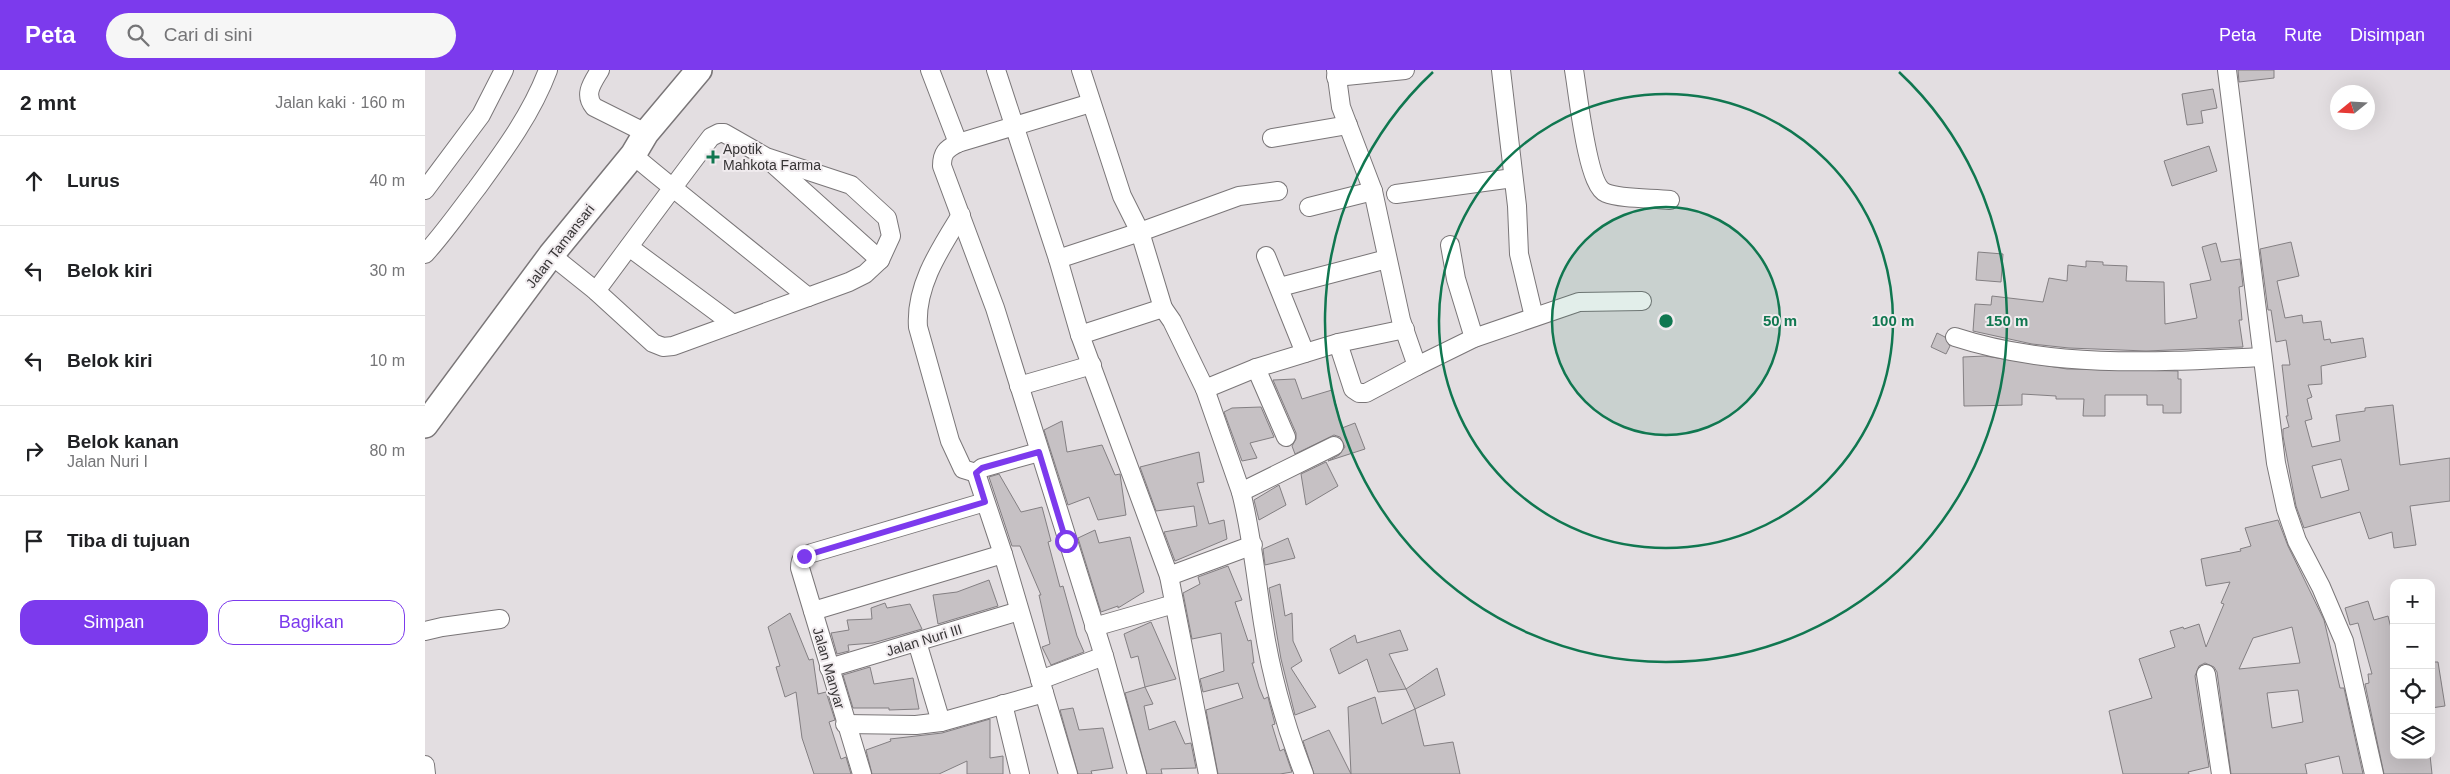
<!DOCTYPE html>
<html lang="id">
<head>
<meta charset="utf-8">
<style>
  body { margin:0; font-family:Helvetica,sans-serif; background:#f6f6f6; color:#202124 }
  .controls { position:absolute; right:15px; bottom:15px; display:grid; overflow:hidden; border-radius:10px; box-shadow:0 5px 20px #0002 }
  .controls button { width:45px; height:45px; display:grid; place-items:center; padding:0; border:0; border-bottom:1px solid #e0e0e0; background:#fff; color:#202124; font:25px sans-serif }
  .compass { position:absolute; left:1905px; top:15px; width:45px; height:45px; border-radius:50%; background:#fff; box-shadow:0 5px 20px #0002; rotate:252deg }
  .stop { position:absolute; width:15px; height:15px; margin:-11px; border:4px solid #7c3aed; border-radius:50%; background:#fff }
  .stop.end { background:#7c3aed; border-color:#fff; box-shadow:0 1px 5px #0008 }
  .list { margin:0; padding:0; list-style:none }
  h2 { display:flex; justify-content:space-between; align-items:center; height:65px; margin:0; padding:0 20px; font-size:21px }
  h2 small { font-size:16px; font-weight:400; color:#757577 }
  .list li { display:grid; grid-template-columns:32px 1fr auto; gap:15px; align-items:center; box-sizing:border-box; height:90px; padding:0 20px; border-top:1px solid #e0e0e0 }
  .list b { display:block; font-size:19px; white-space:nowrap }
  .list p { margin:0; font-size:16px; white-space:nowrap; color:#757577 }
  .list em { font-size:16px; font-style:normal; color:#757577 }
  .actions { display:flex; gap:10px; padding:15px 20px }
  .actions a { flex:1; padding:11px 0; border:1px solid #7c3aed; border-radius:15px; text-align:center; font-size:18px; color:#7c3aed }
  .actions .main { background:#7c3aed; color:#fff }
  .icon { flex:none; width:28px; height:28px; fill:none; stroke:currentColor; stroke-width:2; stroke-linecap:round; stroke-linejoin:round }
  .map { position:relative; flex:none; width:2025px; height:704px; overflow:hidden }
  header { display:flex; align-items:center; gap:30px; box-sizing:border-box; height:70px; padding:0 25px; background:#7c3aed; color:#fff }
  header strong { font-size:24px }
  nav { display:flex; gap:28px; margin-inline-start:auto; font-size:18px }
  .search { width:350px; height:45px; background:#f6f6f6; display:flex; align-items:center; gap:12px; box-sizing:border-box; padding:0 18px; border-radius:28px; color:#757577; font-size:19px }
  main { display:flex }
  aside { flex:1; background:#fff }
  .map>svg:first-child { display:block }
  .building { fill:#c6c1c4; stroke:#837f82; fill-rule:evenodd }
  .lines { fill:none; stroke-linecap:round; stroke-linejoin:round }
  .street-casing { stroke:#7a7678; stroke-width:20 }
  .secondary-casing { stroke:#7a7678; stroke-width:28 }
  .street { stroke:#fff; stroke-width:18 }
  .secondary { stroke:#fff; stroke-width:25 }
  .route { stroke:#7c3aed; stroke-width:6 }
  .ring { fill:none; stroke:#107750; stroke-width:2.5 }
  .poi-dot { fill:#107750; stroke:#f0ebee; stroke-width:2 }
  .labels { text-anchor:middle; stroke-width:4; stroke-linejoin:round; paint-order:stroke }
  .poi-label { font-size:14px; fill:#363435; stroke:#f0ebee; text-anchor:start }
  .street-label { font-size:14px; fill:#363435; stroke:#f0ebee }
  .centre { fill:#107750; stroke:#f0ebee; stroke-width:2.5 }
  .ring-label { font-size:15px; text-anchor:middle; font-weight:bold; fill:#107750; stroke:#f0ebee; stroke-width:4; stroke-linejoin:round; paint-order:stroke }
</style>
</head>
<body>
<header>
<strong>Peta</strong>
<div class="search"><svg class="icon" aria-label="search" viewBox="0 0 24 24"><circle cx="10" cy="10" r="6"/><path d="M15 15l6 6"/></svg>Cari di sini</div>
<nav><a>Peta</a><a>Rute</a><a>Disimpan</a></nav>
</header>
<main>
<aside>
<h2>2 mnt<small>Jalan kaki · 160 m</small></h2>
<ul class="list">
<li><svg class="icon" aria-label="ahead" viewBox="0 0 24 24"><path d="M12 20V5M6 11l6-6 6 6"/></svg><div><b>Lurus</b></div><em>40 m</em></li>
<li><svg class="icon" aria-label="left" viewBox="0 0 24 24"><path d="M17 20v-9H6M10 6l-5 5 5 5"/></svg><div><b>Belok kiri</b></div><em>30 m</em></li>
<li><svg class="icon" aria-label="left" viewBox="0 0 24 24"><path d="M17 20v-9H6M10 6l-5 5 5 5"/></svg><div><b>Belok kiri</b></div><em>10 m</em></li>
<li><svg class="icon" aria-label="right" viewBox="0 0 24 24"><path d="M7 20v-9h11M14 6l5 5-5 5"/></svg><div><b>Belok kanan</b><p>Jalan Nuri I</p></div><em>80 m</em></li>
<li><svg class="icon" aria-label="arrive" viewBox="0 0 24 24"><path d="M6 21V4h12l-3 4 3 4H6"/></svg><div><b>Tiba di tujuan</b></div></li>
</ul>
<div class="actions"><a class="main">Simpan</a><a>Bagikan</a></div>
</aside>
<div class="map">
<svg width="2025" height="704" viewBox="0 0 2025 704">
  <rect width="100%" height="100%" fill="#e3dee1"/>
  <g class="building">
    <polygon points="1813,0 1849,0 1849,8 1814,12"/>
    <polygon points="1788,19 1792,38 1776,41 1778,53 1762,55 1757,24"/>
    <polygon points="1784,76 1792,101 1747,116 1739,91"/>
    <path d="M1866,172l8,34 -22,5 8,37 17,-3 1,8 18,-2 3,19 6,-1 1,4 32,-5 3,19 -45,9 1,18 -14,1 4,12 -5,2 5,20 -7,2 7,26 28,-6 -4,-26 29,-4v-3l28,-3 7,60 50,-7v43l-40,5 6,39 -22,3 -2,-16 -23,7 -9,-27 -56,16 -8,-22 -13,-70v-7l6,-2 -3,-11h2l-6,-51h8l-4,-25 -10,2 -5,-32h-3l-8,-61zM1916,389l8,31 -28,8 -9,-32z"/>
    <polygon points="1791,173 1796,192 1815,189 1818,216 1814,217 1817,250 1814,250 1818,277 1721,281 1644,278 1607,274 1548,261 1550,234 1566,235 1567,226 1618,232 1624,208 1642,211 1643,195 1661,197 1661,191 1678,192 1678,195 1702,196 1701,211 1739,212 1740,254 1772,248 1765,214 1786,210 1777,177"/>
    <polygon points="1553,182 1578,184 1576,212 1551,210"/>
    <polygon points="1512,263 1520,267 1525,276 1521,284 1506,277"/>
    <polygon points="1560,286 1642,299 1753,301 1753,309 1756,309 1756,343 1738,343 1738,335 1722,335 1722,325 1680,325 1680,346 1658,346 1659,329 1631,329 1631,326 1597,324 1597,335 1539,336 1538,287"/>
    <polygon points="870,309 877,329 907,320 917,358 930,353 940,379 903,391 914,385 920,377 915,367 909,365 870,384 867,376 871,369 871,363 848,310"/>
    <polygon points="836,337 849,367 825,373 832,388 817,391 799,342 807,338"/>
    <polygon points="637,351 642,382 677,375 690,405 695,404 701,445 673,450 664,427 643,435 619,360"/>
    <polygon points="774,382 779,412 772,413 784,454 799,450 802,469 750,491 739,462 772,456 769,436 731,441 715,397"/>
    <polygon points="901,392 913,416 881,435 876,404"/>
    <polygon points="574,404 596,442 617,437 626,471 623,472 635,517 638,516 652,566 659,582 626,595 617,577 625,574 614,525 616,525 595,476 587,476 564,407"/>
    <polygon points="854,415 861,435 834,450 829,430"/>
    <path d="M1853,450l10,26 36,74 16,68h4l19,86h-20l-4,-18 -34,8 2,10h-76l-14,-102 -3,-5 -9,-4 -6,3 -4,10 14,91 -21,5 1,2h-66l-14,-63 43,-13 -13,-39 36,-12 -5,-16 13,-4 1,2 15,-5 7,23 18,-43 -3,-1 9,-21 -24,4 -5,-27 40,-8 -1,-2 11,-3 -6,-18zM1867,557l8,36 -61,6 14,-31zM1873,620l5,32 -31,6 -5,-35z"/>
    <polygon points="670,460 674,473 705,467 719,522 693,538 693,536 676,542 653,468"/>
    <polygon points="863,468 870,488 840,495 838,479"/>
    <polygon points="803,496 817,530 810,532 823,571 826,570 829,593 827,593 834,617 839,629 843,627 850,654 847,655 855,681 859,679 867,702 855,704 793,704 781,640 818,628 813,613 778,622 775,609 799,601 796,563 767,569 758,523 775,514 773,507"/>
    <polygon points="564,510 573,536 513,554 508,525 532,522"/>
    <polygon points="855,514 860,546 867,543 868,571 877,591 866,598 891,637 870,645 856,589 844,518"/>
    <polygon points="1943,531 1949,550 1963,546 1967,562 1969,561 1969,685 2005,685 2007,704 1959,704 1940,614 1944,613 1943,604 1947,604 1933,553 1925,555 1920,538"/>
    <polygon points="460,533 462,538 485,534 497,559 448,573 423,575 424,581 412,584 406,563 424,560 422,550 447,549 446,538"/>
    <polygon points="365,543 384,590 388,589 393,624 401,622 410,650 404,652 416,689 421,687 426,704 389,704 377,668 371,622 360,627 351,597 355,596 343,557"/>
    <polygon points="726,552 751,609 720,617 713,586 706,588 699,564"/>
    <polygon points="975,560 983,580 964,584 981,619 953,622 942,589 914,604 905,579 930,565 932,573"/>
    <polygon points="2006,592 2013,592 2020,636 2006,638"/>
    <polygon points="445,597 449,614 488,608 494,639 464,640 464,638 428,638 418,605"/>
    <polygon points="1012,598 1020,625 990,639 981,619"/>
    <polygon points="720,617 728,634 719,636 724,660 750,651 760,674 766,673 771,698 736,699 737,704 722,704 700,623"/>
    <polygon points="950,627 957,654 990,639 999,676 1028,672 1035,704 926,704 923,637"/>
    <polygon points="648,638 654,660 678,658 688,698 666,701 667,704 653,704 635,640"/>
    <polygon points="565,649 565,688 578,686 578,704 542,704 542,691 514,704 447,704 441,680 466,671 465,669 517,663"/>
    <polygon points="904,660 926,704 889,704 878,671"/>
  </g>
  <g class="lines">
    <g class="street-casing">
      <g id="street">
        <path d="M175,0c-7,12 -17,24 -6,37l52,26"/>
        <polyline points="505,0 533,73"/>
        <polyline points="571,0 633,189 655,265 744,506 783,704"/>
        <polyline points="656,0 697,126 715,162 738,238"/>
        <polyline points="911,0 916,37 948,121 976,250 992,296 1049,268 1154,232 1217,231"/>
        <polyline points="1076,0 1092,136 1094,184 1109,247"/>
        <path d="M1149,0c4,22 13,116 32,123 14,6 48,5 64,7"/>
        <polyline points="1802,0 1851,393 1861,439 1872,471 1896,517 1919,571 1949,704"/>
        <polyline points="911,7 980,0"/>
        <path d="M666,33l-133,40c-12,6 -16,10 -16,23l53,142 109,348 33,118"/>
        <polyline points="847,68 923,55"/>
        <polyline points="346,92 455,190"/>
        <polyline points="0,120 56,45 79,0"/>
        <polyline points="971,124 1088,108"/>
        <polyline points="884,137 948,121"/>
        <path d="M536,145c-21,34 -46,71 -43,112l32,114 13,28 13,4 6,-5 57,-16"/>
        <polyline points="1025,175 1031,209 1049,268"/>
        <polyline points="204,177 308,254"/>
        <path d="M0,184c19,-21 35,-44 52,-66 27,-37 55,-75 71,-118"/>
        <polyline points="126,185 171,221 228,273 238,277 248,276 383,227"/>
        <polyline points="841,186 880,283"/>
        <polyline points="633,189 715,162 814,126 853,121"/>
        <polyline points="855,217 962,189"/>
        <path d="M171,221c38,-51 76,-103 115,-154l8,-4h5l42,24 85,28 36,33 4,18 -11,24 -15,14 -16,8 -41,15 -130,-105c-15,-12 -30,-24 -45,-37"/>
        <polyline points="655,265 738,238 747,251 780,319 831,298 913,273 928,319 934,323 941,323 992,296"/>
        <path d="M1530,267c98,32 205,25 307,20"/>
        <polyline points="913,273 980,259"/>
        <polyline points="831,298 861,367"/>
        <polyline points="594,316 667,295"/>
        <polyline points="780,319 816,422 909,376"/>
        <polyline points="551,403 578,484 643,704"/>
        <path d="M816,422c11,43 15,87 22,131 8,52 22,102 41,151"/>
        <polyline points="744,506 828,475"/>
        <polyline points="388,541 578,484"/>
        <polyline points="669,557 749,534"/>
        <polyline points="0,561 17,557 75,549"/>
        <polyline points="492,572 516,652"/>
        <polyline points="404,598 594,541"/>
        <polyline points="1781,604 1796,704"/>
        <polyline points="615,610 679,586"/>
        <polyline points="578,634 595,704"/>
        <polyline points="420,654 491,655 516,652 619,623"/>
        <polyline points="0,695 1,704"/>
        <path d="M437,704l-62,-206c0,-10 3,-12 12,-15l173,-51"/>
      </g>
    </g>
    <g class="secondary-casing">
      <polyline id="secondary" points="0,355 126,185 208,85 221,63 274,0"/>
    </g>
    <use href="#street" class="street"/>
    <use href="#secondary" class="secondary"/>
  </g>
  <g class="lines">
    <polyline class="route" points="379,486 560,432 551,403 557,398 614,382 641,471"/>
  </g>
  <circle cx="1241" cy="251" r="114" fill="#107750" fill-opacity=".12"/>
  <g class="ring">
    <circle cx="1241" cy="251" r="114"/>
    <circle cx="1241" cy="251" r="227"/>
    <path d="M1474 2A341 341 0 1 1 1008 2"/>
  </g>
  <path class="poi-dot" d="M285.5 79.5h5v5h5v5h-5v5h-5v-5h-5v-5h5z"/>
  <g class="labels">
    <g class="poi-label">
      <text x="298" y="84">Apotik<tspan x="298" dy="16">Mahkota Farma</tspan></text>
    </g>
    <g class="street-label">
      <text transform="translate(135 176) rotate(-52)" y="5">Jalan Tamansari</text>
      <text transform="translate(499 570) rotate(-17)" y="5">Jalan Nuri III</text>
      <text transform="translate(404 598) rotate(74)" y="5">Jalan Manyar</text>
    </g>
  </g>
  <circle cx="1241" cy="251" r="8" class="centre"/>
  <g class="ring-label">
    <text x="1355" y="256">50 m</text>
    <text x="1468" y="256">100 m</text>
    <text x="1582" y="256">150 m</text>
  </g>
</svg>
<div class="controls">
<button>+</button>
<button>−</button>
<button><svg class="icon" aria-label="locate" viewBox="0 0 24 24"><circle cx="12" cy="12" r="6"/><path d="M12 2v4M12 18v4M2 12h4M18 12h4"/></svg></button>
<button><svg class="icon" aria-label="layers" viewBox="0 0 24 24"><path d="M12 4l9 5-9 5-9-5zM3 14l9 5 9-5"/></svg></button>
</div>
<svg class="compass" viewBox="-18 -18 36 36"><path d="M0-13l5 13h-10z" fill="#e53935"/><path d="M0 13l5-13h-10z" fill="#757577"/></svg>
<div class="stop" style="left:641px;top:471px"></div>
<div class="stop end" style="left:379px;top:486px"></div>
</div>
</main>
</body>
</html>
